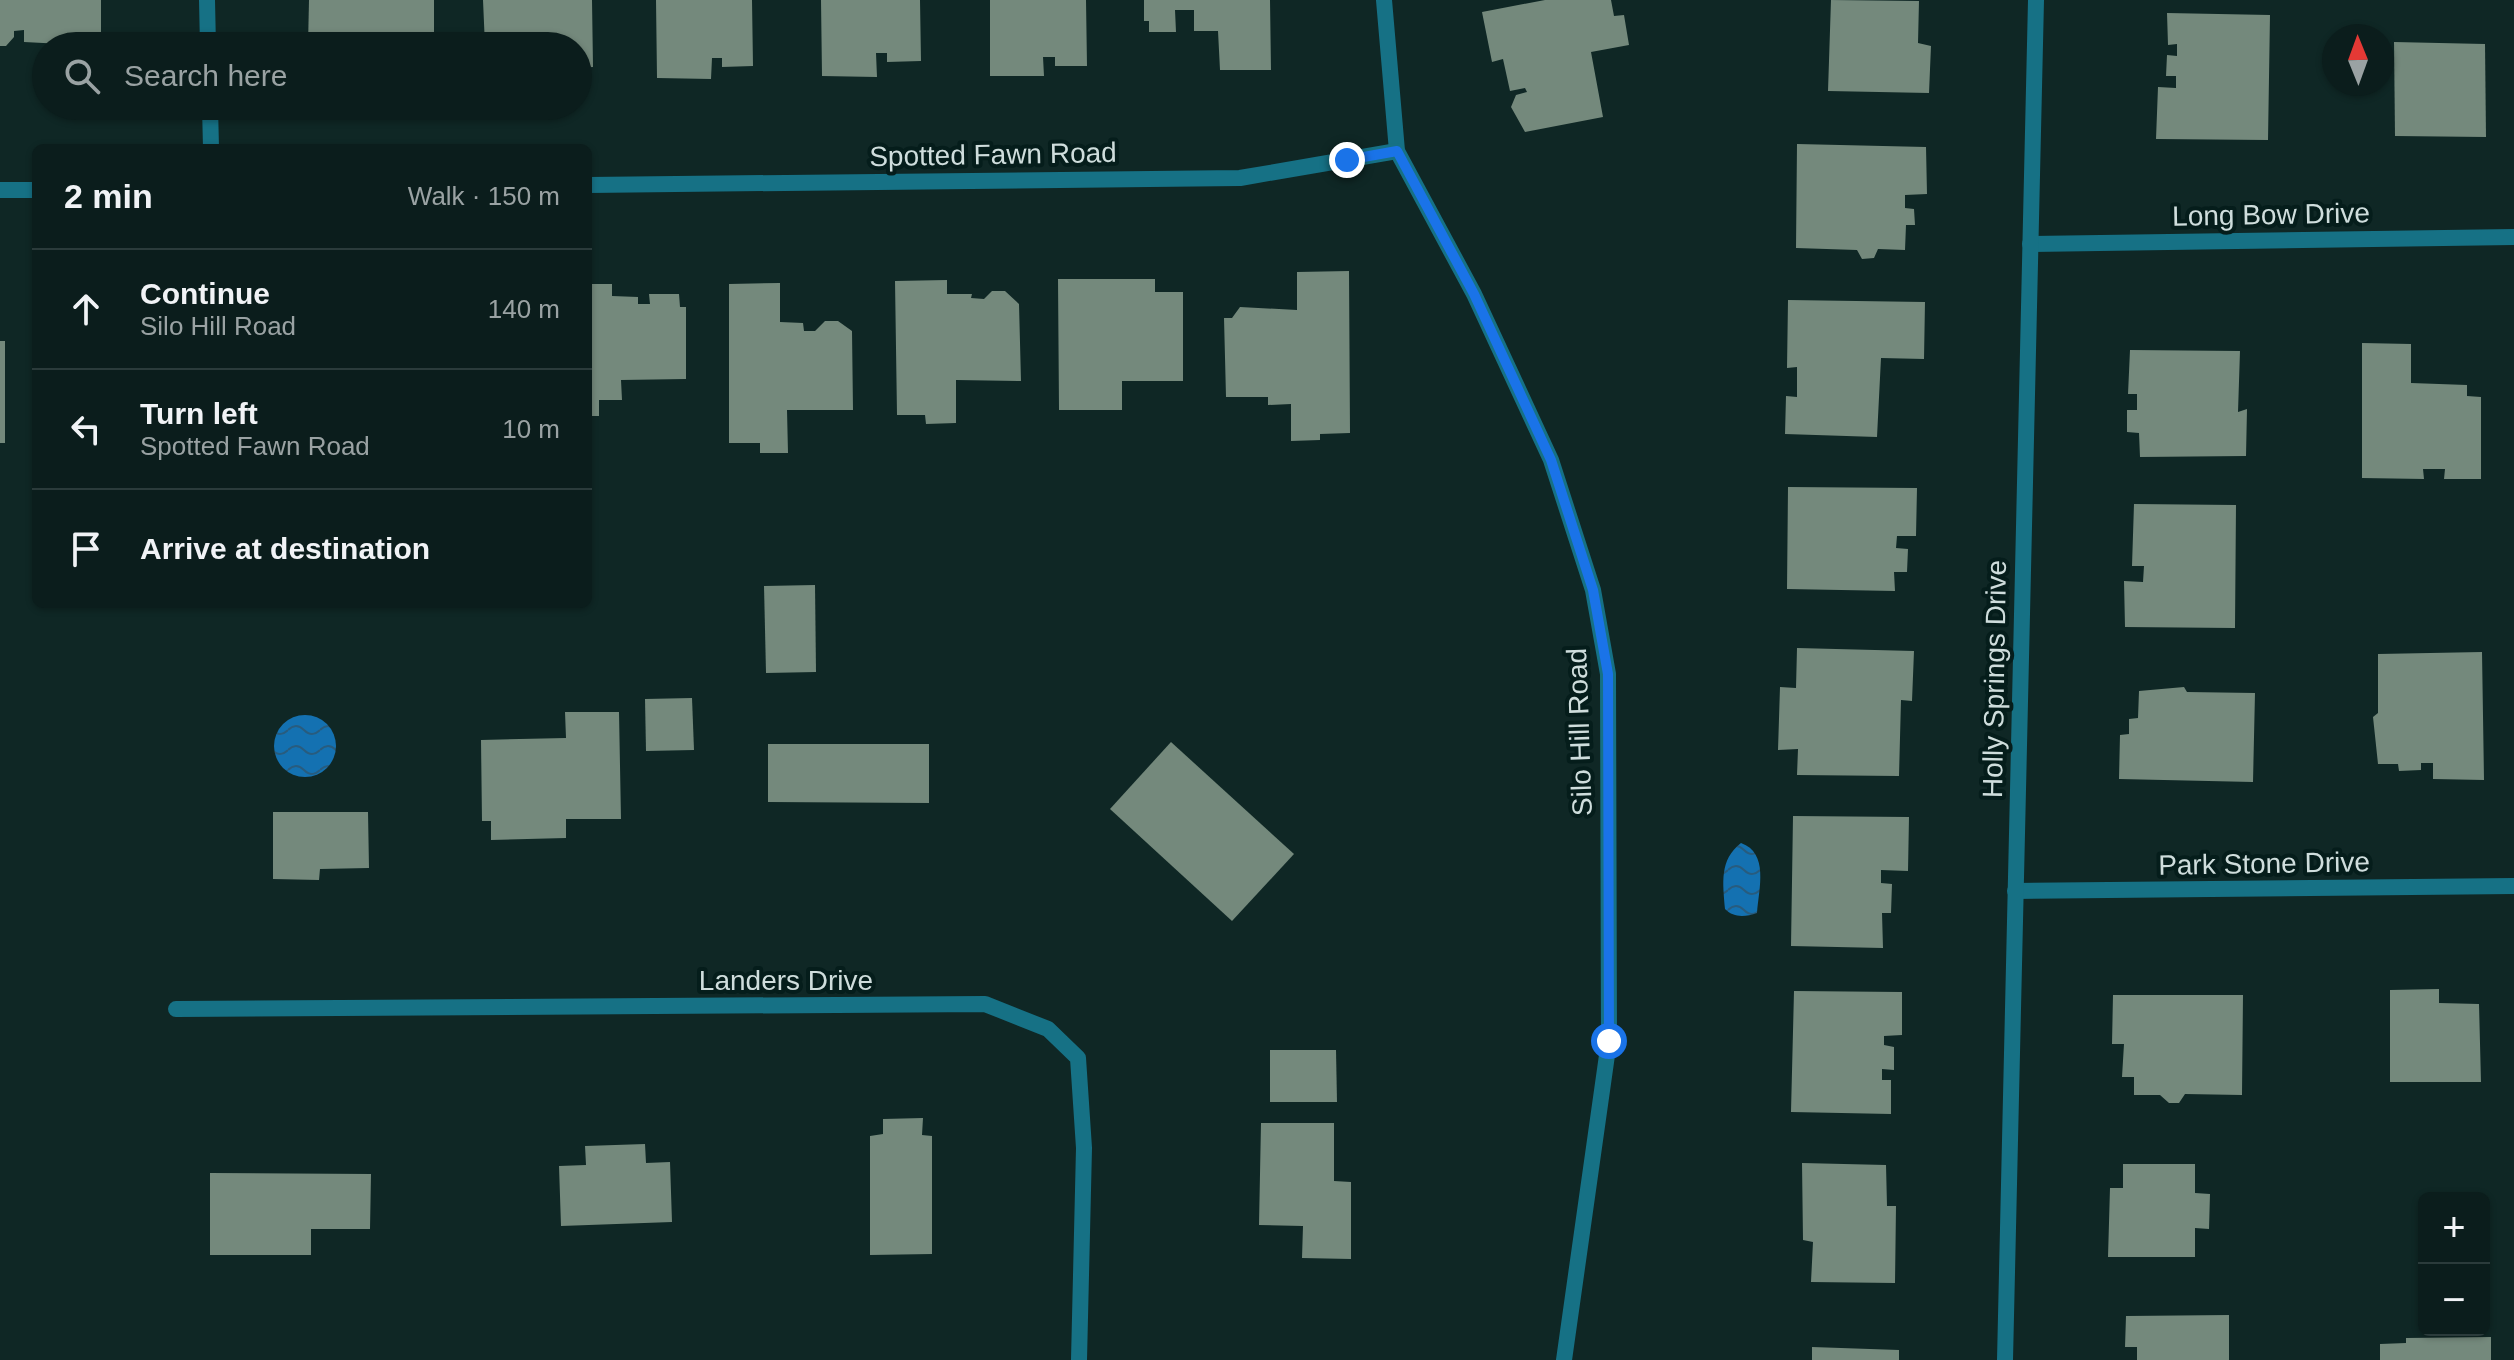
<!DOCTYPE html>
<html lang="en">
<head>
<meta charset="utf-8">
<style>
  body { margin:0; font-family:Helvetica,sans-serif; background:#192a29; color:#f1f3f6 }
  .controls { position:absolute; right:24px; bottom:24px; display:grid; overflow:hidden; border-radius:12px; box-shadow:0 2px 6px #0004 }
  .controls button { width:72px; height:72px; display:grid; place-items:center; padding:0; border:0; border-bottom:2px solid #2b3b3b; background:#0b1d1c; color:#f1f3f6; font:40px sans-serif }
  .compass { position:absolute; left:2322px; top:24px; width:72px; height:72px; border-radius:50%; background:#0b1d1c; box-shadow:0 2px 6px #0004; rotate:359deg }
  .stop { position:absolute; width:24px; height:24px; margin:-18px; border:6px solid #1a73e8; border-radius:50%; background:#fff }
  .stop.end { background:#1a73e8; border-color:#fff; box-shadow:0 2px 8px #0008 }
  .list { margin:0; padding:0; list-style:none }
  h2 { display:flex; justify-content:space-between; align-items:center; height:104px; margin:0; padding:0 32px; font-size:34px }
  h2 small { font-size:26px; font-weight:400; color:#9aa2a3 }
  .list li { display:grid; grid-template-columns:52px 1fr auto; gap:24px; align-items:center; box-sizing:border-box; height:120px; padding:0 32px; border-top:2px solid #2b3b3b }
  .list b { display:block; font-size:30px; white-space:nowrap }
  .list p { margin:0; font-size:26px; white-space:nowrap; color:#9aa2a3 }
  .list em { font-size:26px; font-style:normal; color:#9aa2a3 }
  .icon { flex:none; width:44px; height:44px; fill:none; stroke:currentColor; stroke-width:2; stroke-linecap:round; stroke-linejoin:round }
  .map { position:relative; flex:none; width:2514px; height:1360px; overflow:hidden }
  .search { position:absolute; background:#0b1d1c; box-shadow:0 2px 6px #0004; left:32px; top:32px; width:560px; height:88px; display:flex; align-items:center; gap:20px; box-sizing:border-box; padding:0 28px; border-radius:44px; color:#9aa2a3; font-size:30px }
  .panel { position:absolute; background:#0b1d1c; box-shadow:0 2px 6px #0004; left:32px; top:144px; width:560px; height:464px; border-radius:12px }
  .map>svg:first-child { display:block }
  .water { fill:url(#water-waves) }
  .building { fill:#74897c }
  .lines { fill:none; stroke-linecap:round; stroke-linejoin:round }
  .street { stroke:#167185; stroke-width:16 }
  .route { stroke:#1a73e8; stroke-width:10 }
  .labels { text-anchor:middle; stroke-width:8; stroke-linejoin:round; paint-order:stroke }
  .street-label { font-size:28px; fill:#cfdddc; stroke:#051d1b }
</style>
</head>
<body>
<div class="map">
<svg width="2514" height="1360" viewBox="0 0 2514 1360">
  <defs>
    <pattern id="water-waves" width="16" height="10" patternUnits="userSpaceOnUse" patternTransform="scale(2)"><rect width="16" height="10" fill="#1471b1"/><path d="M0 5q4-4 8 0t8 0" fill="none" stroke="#275c7f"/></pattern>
  </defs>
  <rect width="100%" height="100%" fill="#0f2725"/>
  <g class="water">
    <circle cx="305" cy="746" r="31"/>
    <path d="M1741,843c28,10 18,45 16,70 -12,4 -23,5 -32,-4 -2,-26 -6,-49 16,-66z"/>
  </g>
  <g class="building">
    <polygon points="0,0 101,0 101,46 24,42 24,30 14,31 14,37 6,46 0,46"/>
    <polygon points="309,0 434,0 434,46 308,46"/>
    <polygon points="483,0 592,0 593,67 578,68 578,46 485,46"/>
    <polygon points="656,0 752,0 753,66 722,67 722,58 712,58 711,79 657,78"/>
    <polygon points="821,0 920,0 921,61 887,62 887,53 876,53 877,77 822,76"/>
    <polygon points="990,0 1086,0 1087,66 1055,66 1055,57 1043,57 1044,76 990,76"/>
    <polygon points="1144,0 1270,0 1271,70 1220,70 1218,31 1194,31 1194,10 1175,10 1176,32 1149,32 1149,21 1144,21"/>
    <polygon points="1545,0 1611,0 1614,16 1624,15 1629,45 1591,52 1603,117 1525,132 1511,107 1516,95 1527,92 1525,88 1510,91 1503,59 1492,62 1482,12"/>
    <polygon points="1831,0 1919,1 1918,43 1931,46 1929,93 1828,91"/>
    <polygon points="2167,13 2270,15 2268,140 2156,139 2158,87 2176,88 2176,76 2166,76 2167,55 2177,56 2177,44 2168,45"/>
    <polygon points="2394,42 2485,44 2486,137 2395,136"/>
    <polygon points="1797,144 1926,147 1927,194 1905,195 1905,208 1914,209 1915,225 1906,225 1905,250 1878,249 1874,258 1862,259 1857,250 1796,248"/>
    <polygon points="1349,271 1350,433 1320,434 1320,440 1291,441 1291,404 1268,405 1268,397 1226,397 1224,318 1232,318 1240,307 1297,310 1297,272"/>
    <polygon points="1058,279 1155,279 1155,292 1183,292 1183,381 1122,381 1122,410 1059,410"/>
    <polygon points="947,280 947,294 972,294 971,298 984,299 992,291 1005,291 1019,304 1021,381 956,380 956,423 926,424 925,415 897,415 895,281"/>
    <polygon points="780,283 780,322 803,323 804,331 815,331 825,321 838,321 852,331 853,410 787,410 788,453 760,453 760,443 729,443 729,284"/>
    <polygon points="588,284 612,284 612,296 638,297 638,304 650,304 649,294 679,294 680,307 686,307 686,379 621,380 622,400 599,400 599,416 588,416"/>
    <polygon points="1788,300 1925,302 1924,359 1881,358 1877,437 1785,434 1786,396 1797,397 1797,367 1787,368"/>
    <rect x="0" y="341" width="5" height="102"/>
    <polygon points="2362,343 2411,344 2411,383 2467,385 2467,396 2481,397 2481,479 2444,479 2445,469 2423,469 2424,479 2362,478"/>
    <polygon points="2130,350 2240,351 2238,412 2247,409 2246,456 2140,457 2139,433 2127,432 2127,410 2137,410 2137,394 2128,394"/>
    <polygon points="1788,487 1917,488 1916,536 1897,536 1896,548 1908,549 1907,572 1894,572 1895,591 1787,589"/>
    <polygon points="2134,504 2236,505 2235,628 2125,627 2124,581 2143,582 2144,566 2132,566"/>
    <polygon points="815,585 816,672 766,673 764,586"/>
    <polygon points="1797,648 1914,651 1912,701 1901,700 1899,776 1797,775 1798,749 1778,750 1780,687 1796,688"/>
    <polygon points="2482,652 2484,780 2433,779 2433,763 2421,763 2421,770 2399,771 2398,764 2378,764 2373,717 2378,713 2378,654"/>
    <polygon points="2184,687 2187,692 2255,693 2253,782 2119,779 2120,735 2129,734 2129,719 2138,718 2139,691"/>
    <polygon points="692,698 694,750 646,751 645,699"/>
    <polygon points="565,712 619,712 621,819 566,819 566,838 491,840 491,821 482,821 481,740 566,738"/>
    <polygon points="1171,742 1294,854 1232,921 1110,809"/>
    <polygon points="768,744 929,744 929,803 768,802"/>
    <polygon points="273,812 368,812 369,868 320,869 319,880 273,879"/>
    <polygon points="1793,816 1909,817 1908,871 1881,870 1881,883 1892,884 1891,913 1882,913 1883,948 1791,946"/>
    <polygon points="2439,989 2439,1003 2479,1004 2481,1082 2390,1082 2390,990"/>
    <polygon points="1794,991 1902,992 1902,1035 1884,1036 1884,1045 1894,1047 1894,1070 1882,1069 1882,1080 1891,1080 1891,1114 1791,1112"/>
    <polygon points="2113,995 2243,995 2242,1095 2185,1094 2179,1103 2169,1103 2160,1095 2134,1095 2134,1077 2122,1077 2124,1044 2112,1044"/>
    <polygon points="1270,1050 1336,1050 1337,1102 1270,1102"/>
    <polygon points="923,1118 922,1135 932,1136 932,1254 870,1255 870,1136 883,1134 883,1119"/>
    <polygon points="1261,1123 1334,1123 1334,1181 1351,1182 1351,1259 1302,1258 1303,1226 1259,1225"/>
    <polygon points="645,1144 646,1163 670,1162 672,1222 561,1226 559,1166 586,1165 585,1146"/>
    <polygon points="1802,1163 1886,1165 1887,1206 1896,1206 1895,1283 1811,1282 1813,1242 1803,1240"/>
    <polygon points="2123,1164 2195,1164 2195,1193 2210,1194 2209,1229 2195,1228 2195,1257 2108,1257 2110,1188 2123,1188"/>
    <polygon points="210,1173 371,1174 370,1229 311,1229 311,1255 210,1255"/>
    <polygon points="2229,1315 2229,1360 2137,1360 2137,1347 2125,1347 2126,1316"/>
    <polygon points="2491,1337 2491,1360 2380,1360 2380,1344 2406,1343 2406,1338"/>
    <polygon points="1812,1347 1899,1350 1899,1360 1812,1360"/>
  </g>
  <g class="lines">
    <g class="street">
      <polyline points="207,0 208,46"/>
      <polyline points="1384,0 1397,151 1474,294 1551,460 1593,590 1608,674 1609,1041 1564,1360"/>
      <polyline points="210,106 211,148"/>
      <polyline points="588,185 1240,178 1397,151"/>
      <polyline points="0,190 36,190"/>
      <polyline points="2030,244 2514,237"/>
      <polyline points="2015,891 2514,886"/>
      <polyline points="176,1009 985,1004 1048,1029 1078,1058 1084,1148 1079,1360"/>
      <polyline points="2005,1360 2036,0"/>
    </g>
  </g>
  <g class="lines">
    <polyline class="route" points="1347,160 1397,151 1474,294 1551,460 1593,590 1608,674 1609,1041"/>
  </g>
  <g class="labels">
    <g class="street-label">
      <text transform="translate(993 154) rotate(-1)" y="10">Spotted Fawn Road</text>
      <text transform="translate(2271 214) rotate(-1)" y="10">Long Bow Drive</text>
      <text transform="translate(1994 679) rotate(-89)" y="10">Holly Springs Drive</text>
      <text transform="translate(1579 732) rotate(-92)" y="10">Silo Hill Road</text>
      <text transform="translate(2264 863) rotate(-1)" y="10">Park Stone Drive</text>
      <text x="786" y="990">Landers Drive</text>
    </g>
  </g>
</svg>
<div class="controls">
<button>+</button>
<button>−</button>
</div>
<svg class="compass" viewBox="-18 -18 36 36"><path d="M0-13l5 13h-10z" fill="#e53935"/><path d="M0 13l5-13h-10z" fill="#9aa2a3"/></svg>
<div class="stop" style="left:1609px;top:1041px"></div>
<div class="stop end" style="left:1347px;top:160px"></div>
<div class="search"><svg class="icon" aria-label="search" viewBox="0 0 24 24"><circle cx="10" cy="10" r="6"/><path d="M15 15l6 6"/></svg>Search here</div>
<section class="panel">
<h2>2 min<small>Walk · 150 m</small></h2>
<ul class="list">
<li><svg class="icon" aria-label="ahead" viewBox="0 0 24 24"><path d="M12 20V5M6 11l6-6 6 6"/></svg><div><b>Continue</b><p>Silo Hill Road</p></div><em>140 m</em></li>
<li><svg class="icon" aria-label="left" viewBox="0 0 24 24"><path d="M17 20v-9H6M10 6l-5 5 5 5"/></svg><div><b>Turn left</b><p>Spotted Fawn Road</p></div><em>10 m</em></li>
<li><svg class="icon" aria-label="arrive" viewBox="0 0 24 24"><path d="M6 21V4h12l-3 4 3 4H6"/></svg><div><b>Arrive at destination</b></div></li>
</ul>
</section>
</div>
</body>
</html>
